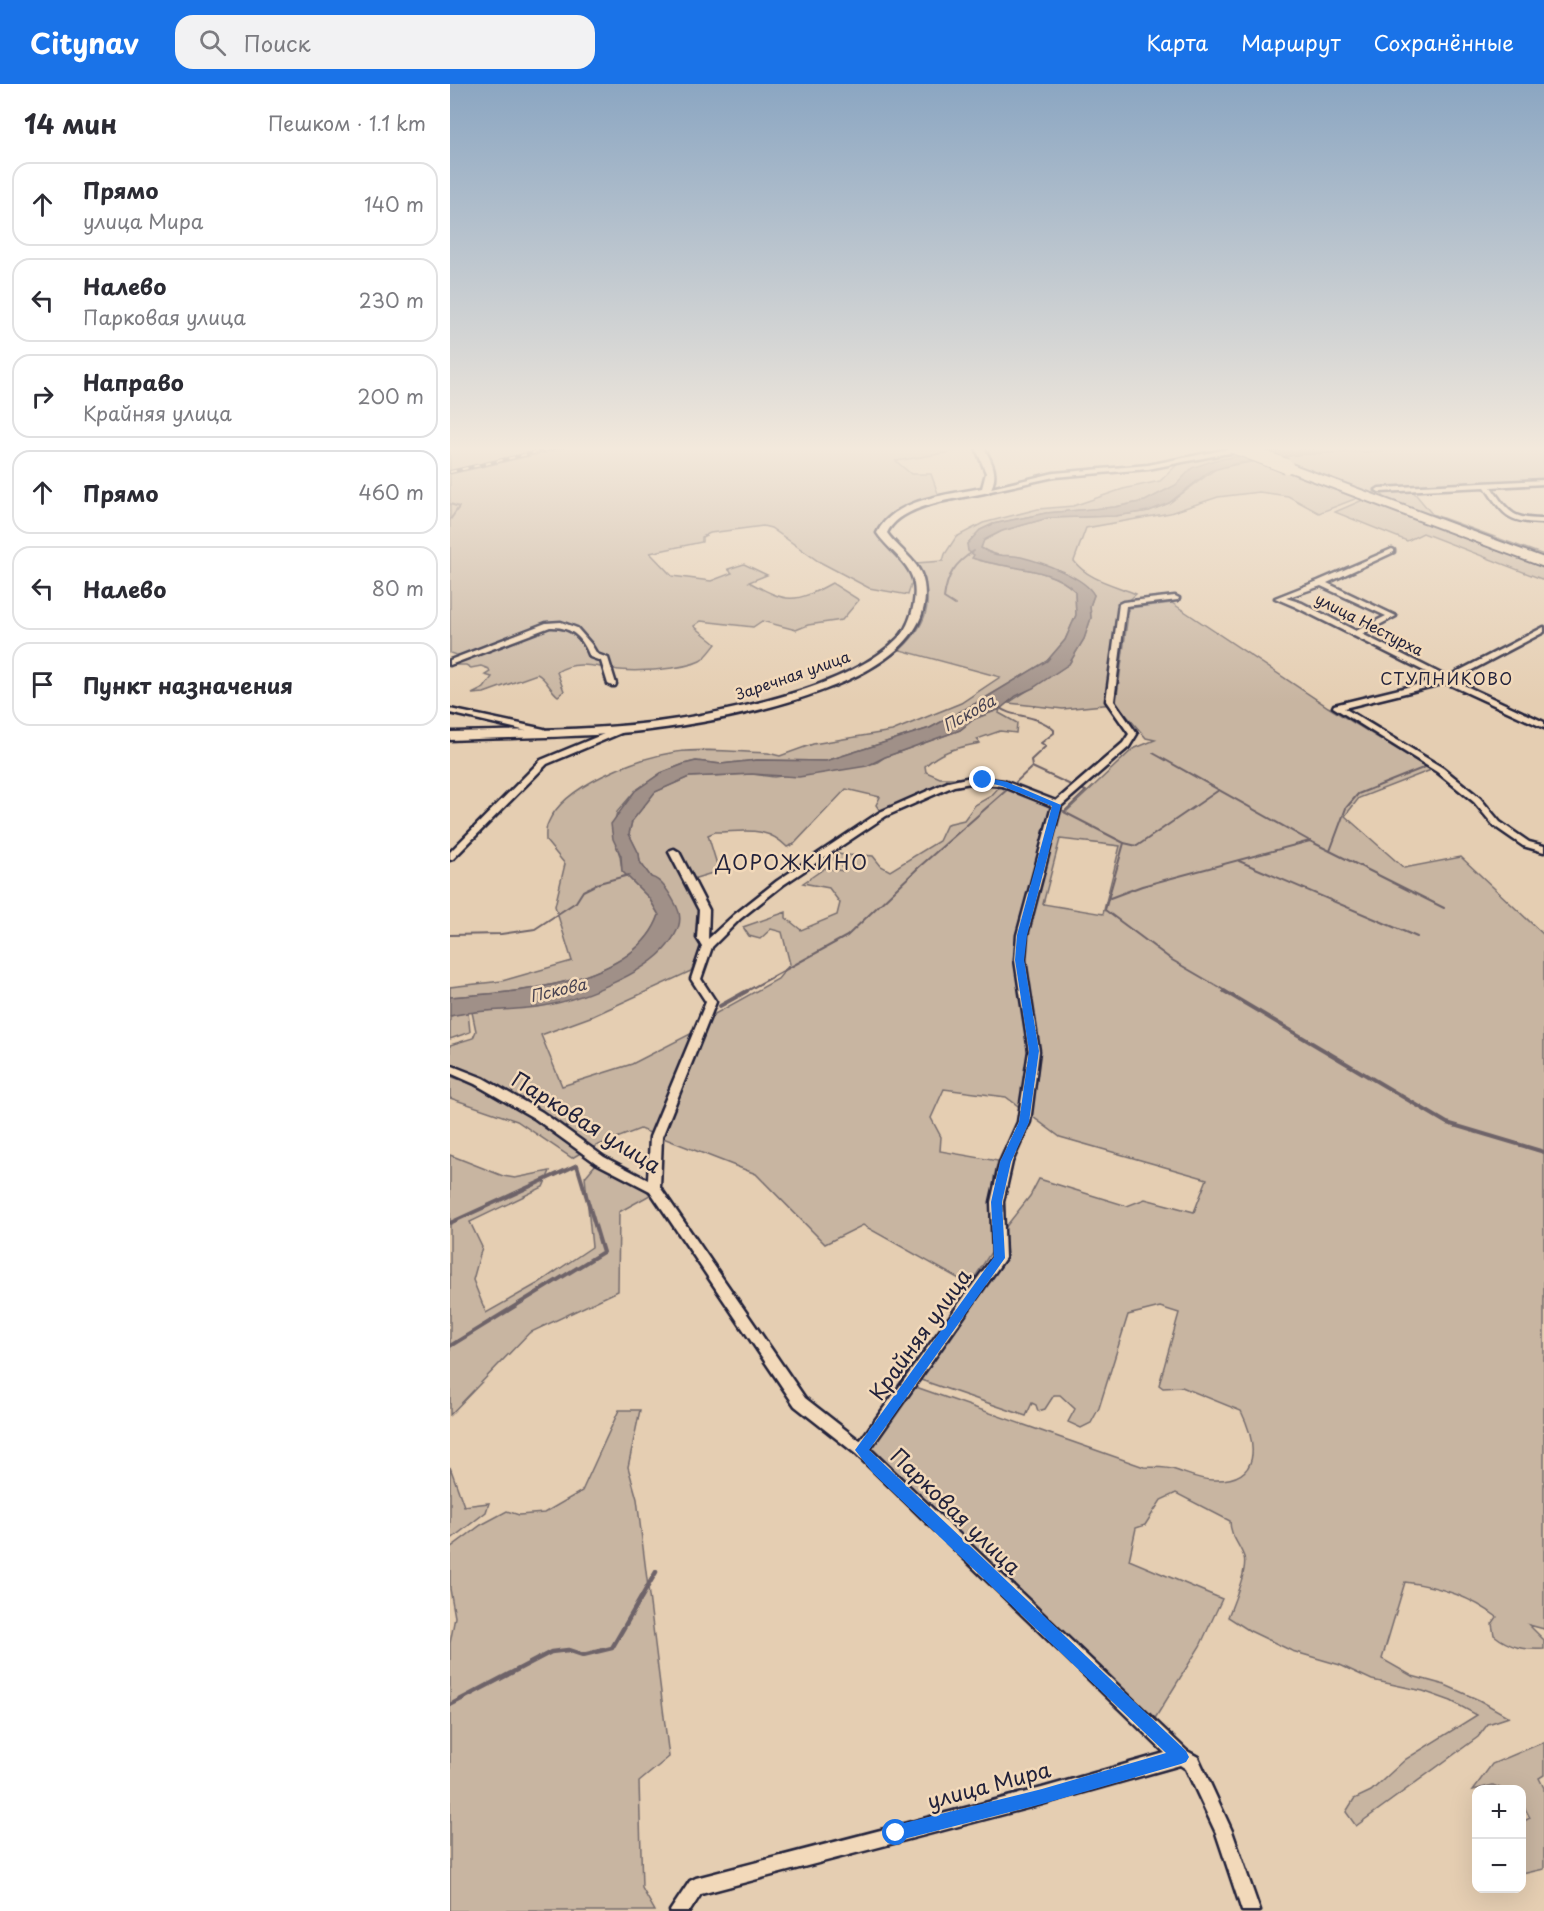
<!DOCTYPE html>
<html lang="ru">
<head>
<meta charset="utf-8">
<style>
  body { margin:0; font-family:"Playpen Sans",sans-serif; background:#f2f2f3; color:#2b2b33 }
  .controls { position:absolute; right:18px; bottom:18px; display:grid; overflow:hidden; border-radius:12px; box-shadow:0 6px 24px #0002 }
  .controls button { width:54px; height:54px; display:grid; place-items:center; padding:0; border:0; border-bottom:2px solid #e1e1e2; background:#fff; color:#2b2b33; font:30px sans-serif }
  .stop { position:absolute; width:18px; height:18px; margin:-14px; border:4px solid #1a73e8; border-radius:50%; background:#fff }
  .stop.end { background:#1a73e8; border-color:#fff; box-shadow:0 2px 6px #0008 }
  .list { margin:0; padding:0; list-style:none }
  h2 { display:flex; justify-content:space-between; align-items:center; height:78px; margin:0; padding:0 24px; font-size:26px }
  h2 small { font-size:20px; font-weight:400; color:#7c7c81 }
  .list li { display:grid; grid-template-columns:39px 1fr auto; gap:18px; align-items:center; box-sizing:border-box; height:84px; margin:0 12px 12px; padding:0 12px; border:2px solid #e1e1e2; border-radius:18px }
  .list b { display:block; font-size:22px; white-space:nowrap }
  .list p { margin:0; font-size:20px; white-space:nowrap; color:#7c7c81 }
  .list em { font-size:20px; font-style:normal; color:#7c7c81 }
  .icon { flex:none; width:33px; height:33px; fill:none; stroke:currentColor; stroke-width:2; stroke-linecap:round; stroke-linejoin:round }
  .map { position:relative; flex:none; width:1094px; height:1827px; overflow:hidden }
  header { display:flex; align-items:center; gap:36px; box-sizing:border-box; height:84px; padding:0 30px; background:#1a73e8; color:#fff }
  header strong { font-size:28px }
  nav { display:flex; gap:33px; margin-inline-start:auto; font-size:21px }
  .search { width:420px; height:54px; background:#f2f2f3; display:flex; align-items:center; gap:15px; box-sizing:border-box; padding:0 21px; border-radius:18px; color:#7c7c81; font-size:22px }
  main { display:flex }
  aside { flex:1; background:#fff }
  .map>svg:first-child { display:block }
  .green { fill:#c8b5a1; stroke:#756c6e; stroke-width:1.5; fill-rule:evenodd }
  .water { fill:#a09088; stroke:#6e6469; stroke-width:1.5 }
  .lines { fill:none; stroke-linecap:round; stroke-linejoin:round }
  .stream-far2 { stroke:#6e6469; stroke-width:2 }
  .stream-far1 { stroke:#6e6469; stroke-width:4 }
  .stream { stroke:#6e6469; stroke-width:4.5 }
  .street-casing { stroke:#22223b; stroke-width:5 }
  .secondary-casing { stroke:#22223b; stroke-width:5 }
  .highway-casing { stroke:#22223b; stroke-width:4 }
  .street { fill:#f2d9ba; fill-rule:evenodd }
  .secondary { fill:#f2d9ba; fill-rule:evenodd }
  .highway { fill:#f2d9ba; fill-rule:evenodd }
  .rail-casing { stroke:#22223b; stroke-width:4 }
  .rail { stroke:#f2d9ba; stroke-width:2; stroke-dasharray:6; stroke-linecap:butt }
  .highway-bridge-casing { stroke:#22223b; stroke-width:16; stroke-linecap:butt }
  .highway-bridge { stroke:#f2d9ba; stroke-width:14 }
  .route { fill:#1a73e8 }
  .labels { text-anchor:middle; stroke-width:5; stroke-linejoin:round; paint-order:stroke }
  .far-street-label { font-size:15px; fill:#22223b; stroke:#f2d9ba }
  .far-neighbourhood-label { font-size:16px; letter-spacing:1.5px; fill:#22223b; stroke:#f2d9ba }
  .far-water-label { font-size:16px; font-style:italic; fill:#484352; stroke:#f2d9ba }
  .neighbourhood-label { font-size:20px; letter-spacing:1.5px; fill:#22223b; stroke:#f2d9ba }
  .near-street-label { font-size:21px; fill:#22223b; stroke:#f2d9ba }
</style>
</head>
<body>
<header>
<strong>Citynav</strong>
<div class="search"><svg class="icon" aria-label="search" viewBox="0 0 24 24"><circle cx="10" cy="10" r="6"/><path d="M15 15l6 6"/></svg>Поиск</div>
<nav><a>Карта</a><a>Маршрут</a><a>Сохранённые</a></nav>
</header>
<main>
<aside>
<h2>14 мин<small>Пешком · 1.1 km</small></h2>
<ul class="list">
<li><svg class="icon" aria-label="ahead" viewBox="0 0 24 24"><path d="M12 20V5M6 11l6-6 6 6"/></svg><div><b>Прямо</b><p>улица Мира</p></div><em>140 m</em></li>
<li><svg class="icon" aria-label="left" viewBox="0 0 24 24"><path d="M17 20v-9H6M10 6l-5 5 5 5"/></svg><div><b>Налево</b><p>Парковая улица</p></div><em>230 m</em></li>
<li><svg class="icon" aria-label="right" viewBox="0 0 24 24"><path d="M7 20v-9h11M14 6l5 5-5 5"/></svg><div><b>Направо</b><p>Крайняя улица</p></div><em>200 m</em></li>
<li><svg class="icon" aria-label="ahead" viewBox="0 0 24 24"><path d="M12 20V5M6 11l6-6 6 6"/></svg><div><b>Прямо</b></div><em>460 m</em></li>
<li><svg class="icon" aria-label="left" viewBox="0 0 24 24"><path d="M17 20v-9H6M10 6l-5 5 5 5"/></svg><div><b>Налево</b></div><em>80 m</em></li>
<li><svg class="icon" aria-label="arrive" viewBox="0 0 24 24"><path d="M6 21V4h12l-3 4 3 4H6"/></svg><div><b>Пункт назначения</b></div></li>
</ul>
</aside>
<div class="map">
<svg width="1094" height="1827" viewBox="0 0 1094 1827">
  <rect width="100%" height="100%" fill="#e5ceb2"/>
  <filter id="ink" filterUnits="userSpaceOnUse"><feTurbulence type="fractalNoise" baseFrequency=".0167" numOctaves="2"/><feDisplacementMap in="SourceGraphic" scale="12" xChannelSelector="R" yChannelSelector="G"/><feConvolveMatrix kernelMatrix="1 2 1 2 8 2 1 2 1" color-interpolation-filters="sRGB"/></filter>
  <g filter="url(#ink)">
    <g class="green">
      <polygon points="0,362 114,362 0,388"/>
      <path d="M124,362h401l1,2 -80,13 15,13h20l9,25c-22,5 -56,9 -63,35l31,33 5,12 -5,16 -39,-7 -51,-27 -47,-33 -8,-2 -53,7 -8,4v5l-52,11 22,23 39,5 21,-8 -4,-4 16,-5 23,11 -18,7c38,21 45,22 83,1l27,17 -17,20 -34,5 -12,5 -34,-9 -9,6 -52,-6 -7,5 22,18c-4,5 -10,14 -16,17 -16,8 -61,11 -80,9 -21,-2 -43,-11 -63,2l7,19 -6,5c-9,-7 -12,-18 -21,-22l-53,19 -12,1 12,-6 8,-11 -7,-2 5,-3 -1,-3 -8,-3 -10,2 -5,-3h-13l9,-8 -12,-4v-179z"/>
      <path d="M750,362h27l24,9 -50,10 -13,8 -12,12 -31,16 -30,6 -69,6 -53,11 -13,6 -13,14 7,11 -1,3c32,12 76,7 102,33l1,24 -11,25 -18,21 -65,39 -52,28 -104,33 -69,-1 -36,4 -25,-3 -12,3 -23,9 -26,18 -18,21 -5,19 8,25 2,15 27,27 10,17c-24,70 -147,78 -209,82v-10l52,-6 70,-20 -17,-55 10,-42 -19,-23c0,-5 -1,-12 2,-18 16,-38 89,-65 128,-71 29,-4 62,0 92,1l12,3 33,-12 79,-13 69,-28 39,-26 -100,-27c29,-27 36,-52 16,-87l27,-2 2,-7 11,-17 27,-14 55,-14 35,-3 50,-17 37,-8 18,-17 31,-8z"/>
      <polygon points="951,362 1094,362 1094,397 930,407 918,410 822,374 853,370 929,367"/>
      <path d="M813,376l97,37 -41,16 -31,-17 -29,-4 -41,5 -48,16 -84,15 -12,33c14,19 41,24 62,33l-13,12 -10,98 -50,5 -55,-6 61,-39 15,-25 7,-21 -1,-12 4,-11c-19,-11 -38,-25 -59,-33 -18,-7 -37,-3 -54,-14l2,-7 19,-10 46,-13 67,-2 34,-5 20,-8 48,-35z"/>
      <polygon points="962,406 982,430 1094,471 1094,476 937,417 931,409"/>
      <polygon points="915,415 1094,483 1094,496 973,449 957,457 885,428"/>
      <path d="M722,519l156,104 103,63 -72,28 -14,18 59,52 57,-11 83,78v694l-15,-4 15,15v9c-20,1 -34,-1 -50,-14l-2,-11 5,-7c-26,-20 -60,-31 -92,-35l-23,77 30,17 33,9 34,15 30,17 -21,7 -10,13 -122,89 -10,-14 8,-13 17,-8 35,-32 71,-44 -26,-14 -28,-10 -51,-11 -32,-15 -48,-14 -42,-20 -22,-14c5,-14 20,-47 16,-60 -5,-14 -14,-21 -14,-36l-54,-28 -15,7 -16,25 -9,3 -7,32 93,39 -22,47 -46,74 -285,-275 44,-59 231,81c9,0 19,0 28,2 14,4 27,11 41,11 49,2 44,-36 28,-69l-59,-24 -19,1 -4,-3 20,-72 -19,-6 -32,8 -29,93 -8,15 -10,5 -13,-6 7,-13 -15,-14h-6l-9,14 -7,2 -2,-6 -4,-2 -6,13 -108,-37 29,-40 2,2 58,-86 -3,-26 26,-33 9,-17 88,27 18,-7 49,13 13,-33 -147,-42 -54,-40 -62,-8 -13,29 10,19 -1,14 58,10 -4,16 -1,72 -23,36 -107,-60 -38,19 -69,-70 -116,-45 -49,19 -141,-81v-22l23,-7 3,-7 -4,-19 67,-6 133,-66 -21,-63 -11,-15 -1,-8 -10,-20 3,-13 23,-29 34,-15 63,-3 22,3 102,-14 9,-6 75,-27 14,-11 26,-10 -1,4 18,10 -1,10 -16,-2 -23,8 3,4c-22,5 -38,7 -55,23l1,6 14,6h27l-17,4 -70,29 -4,-6 4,-8 -34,-8 -52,55 -7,3c-21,-22 -44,-15 -72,-15l-7,3 11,36 -33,10 14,31 -4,24 5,13 -10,22 -98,45 -52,19 21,51 70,-22 64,-33 -22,52 13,-2v-9l17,-45 7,-11 67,-37 12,-15 -8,-32 -11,-3 -11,10 -11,-3 -6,-9 43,-15v6l15,12 36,-15 3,-12 -11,-15 -26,-5 22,-15 19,3 -2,-5 -10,-7 6,-5c12,3 23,0 35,2l8,10 9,5 49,-30 8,-17 17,-4 11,-15 16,-9 9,-10 27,9 28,15 12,1 66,-62 22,-9 -9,-2 -30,-35 13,-95zM610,755l60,7 -17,68 -60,-10zM576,935l10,8 3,22 -5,45 -10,-2 5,-41z"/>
      <polygon points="18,928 20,948 0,955 0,932"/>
      <path d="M0,992c49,17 92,47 134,75l-12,7 -55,-37 -67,-23z"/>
      <polygon points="0,1071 53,1092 65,1094 100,1087 93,1103 20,1138 32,1163 23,1196 36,1229 87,1200 142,1163 135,1093 146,1080 193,1101 200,1111 169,1128 168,1207 79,1249 0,1331"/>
      <polygon points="169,1326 190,1326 178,1383 187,1415 219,1673 189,1698 192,1804 205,1827 0,1827 0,1559 5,1533 0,1505 0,1464 31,1441 57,1427 69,1431 94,1429 132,1407"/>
      <polygon points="0,1383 14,1422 39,1419 36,1428 0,1456"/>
      <polygon points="1094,1658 1094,1691 1089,1694 1094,1704 1094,1785 1072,1790 1072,1738 1080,1734 1072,1719 1072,1706 1052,1705 1043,1701 1023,1706 1042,1680"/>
    </g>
    <path class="water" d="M892,362h59l-22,5 -76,3 -68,10 -25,7 -41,32 -20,8 -34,5 -67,2 -46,13 -18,9 -3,8c16,10 23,6 40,9 20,5 64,20 73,38l-4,11 1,12 -7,21 -15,25 -36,24 -17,8 -16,13 -26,10 -14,11 -75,27 -18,9 -68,11 -47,-3 -63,3 -34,15 -23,29 -3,13 10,20 1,8 11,15c12,3 20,19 26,30 7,14 0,26 -9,38 -23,30 -94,57 -131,62 -29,4 -58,2 -87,9v-19c62,-4 185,-12 209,-82l-10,-17 -27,-27 -1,-15 -8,-17 -2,-15 24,-33 26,-18 23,-9 12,-3 25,3 36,-4 69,1 104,-33 52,-28 65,-39 18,-21 11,-25 -1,-24c-26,-26 -70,-21 -103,-33l2,-3 -6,-4 -1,-7 13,-14 13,-6 53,-11 69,-6 30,-6 31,-16 16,-17 23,-8 45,-7z"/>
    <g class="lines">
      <g class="stream-far2">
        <polyline points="0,420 9,423 0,436"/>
        <path d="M505,521l-11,-7c3,-23 11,-35 30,-47"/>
        <path d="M549,623c11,11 37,6 55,23v3l-13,10 5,3 -15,14 1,7 41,19"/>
        <polyline points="703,669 858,756"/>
        <polyline points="566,698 582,683"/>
        <polyline points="633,706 636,707 614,728 674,759 655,826 722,876 777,908"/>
        <polyline points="674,759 687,762 769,706"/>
        <polyline points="880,767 896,724 908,710 978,682 884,625"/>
        <polyline points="789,777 967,853"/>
        <polyline points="660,814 692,802 860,757 994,824"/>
        <polyline points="0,851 51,850 85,845 126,818 133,807 149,799 179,791"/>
        <polyline points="295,908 397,852 469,783 559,704"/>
      </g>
      <g class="stream-far1">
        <polyline points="774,907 997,1039 1094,1068"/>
        <polyline points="270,922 297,907"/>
        <polyline points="0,1139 127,1081 153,1168 0,1262"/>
      </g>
      <polyline class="stream" points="0,1621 101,1568 118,1566 133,1571 162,1564 206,1488"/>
      <g class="street-casing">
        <g id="street">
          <polygon points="813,362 831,362 828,364 773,370 698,385 604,393 536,408 533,406 604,389 698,381 773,366"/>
          <path d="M1094,396v4l-53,3c18,25 20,32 53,32v4c-37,0 -40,-8 -59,-36l-106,5 -3,-2 3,-2z"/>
          <path d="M942,465l2,1v2l-67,31 69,33 -34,18 85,43 97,-50v5l-91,48 91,42v6l-98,-45 -102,25 99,60 37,30 20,24 29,20 15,4v6l-21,-6 -29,-20 -20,-24 -37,-30 -104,-65 1,-2 106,-26 -144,-72 -21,-9 43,-17zM871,502l65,30 -30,15 -54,-28 -16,-5z"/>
          <path d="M725,512l4,2 -1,2 -52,6 -12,95 23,33 -8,13 -68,59 -34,129 -2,25 14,91 -9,71 -18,40 -9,40 2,56 -135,191 317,302 11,6 34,74 28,80h-18l-26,-78 -30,-64 -6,-4 -138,39 -341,90 -11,17h-20l20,-30 6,-3 346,-90 123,-35 -309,-299 -61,-48 -145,-215 -54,-28 -62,-45 -59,-34 -25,-11v-8l33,13 59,34 62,45 44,23 2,-43 56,-135 -15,-23 11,-33 -5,-8 2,-28 -30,-58 2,-2 3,-1 5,3 30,58 -1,29 26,-24 43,-34 103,-69 68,-30 23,-5 33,4 52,20 67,-58 6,-9 -23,-33 13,-97 4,-2zM521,699l31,3 50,20 -35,129 -2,25 14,91 -11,71 -18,40 -9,40 2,55 -133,184 -55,-43 -145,-211 2,-50 54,-135 -15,-23 11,-32 28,-28 43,-34 103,-69 68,-30z"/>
          <path d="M111,538l16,6 14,16 6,10 11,4 8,26 -1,2h-3l-4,-2 -7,-23 -11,-4c-7,-19 -18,-31 -40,-30l-100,38v-5l96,-37z"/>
          <polygon points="0,625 94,645 98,648 94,651 0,629"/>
          <polygon points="173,642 176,643 176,647 97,680 3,775 0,776 0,768 91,676"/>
        </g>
      </g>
      <g class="secondary-casing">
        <path id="secondary" d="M525,362h8c9,16 17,29 6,46 -29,7 -88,11 -102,41 12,17 34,29 37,51 17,101 -204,137 -274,146 -66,8 -133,7 -200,10v-8c67,-2 134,-1 200,-9 70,-9 197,-33 247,-84 13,-12 20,-38 17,-55 -3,-21 -26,-34 -37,-51 17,-35 71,-38 105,-45l4,-15z"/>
      </g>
      <g class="highway-casing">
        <polygon id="highway" points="836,378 1094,474 1094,483 832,385 830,382"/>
      </g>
      <use href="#street" class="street"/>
      <use href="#secondary" class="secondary"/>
      <use href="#highway" class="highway"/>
      <g class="rail-casing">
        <polyline id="rail" points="0,388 113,362"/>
      </g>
      <use href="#rail" class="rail"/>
      <g class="highway-bridge-casing">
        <polyline id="highway-bridge" points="783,362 836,382"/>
      </g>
      <use href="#highway-bridge" class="highway-bridge"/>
    </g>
  </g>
  <linearGradient id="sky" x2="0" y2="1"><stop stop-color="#8ba6c2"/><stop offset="0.59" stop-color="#f3e9dc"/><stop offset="1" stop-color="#f3e9dc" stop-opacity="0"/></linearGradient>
  <rect width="1094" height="618" fill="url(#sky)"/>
  <polygon class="route" points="533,693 557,698 611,721 577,851 574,876 589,967 579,1038 561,1078 552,1118 555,1174 419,1366 736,1667 739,1673 736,1678 731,1680 592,1720 446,1757 440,1755 438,1749 440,1743 446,1741 592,1705 716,1669 423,1389 405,1366 544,1173 541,1118 550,1078 569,1038 579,967 565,876 567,851 602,722 552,702 530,697 529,696"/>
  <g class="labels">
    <g class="far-street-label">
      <text transform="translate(919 541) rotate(27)" y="5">улица Нестурха</text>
      <text transform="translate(343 592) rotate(-19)" y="5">Заречная улица</text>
    </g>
    <g class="far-neighbourhood-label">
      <text x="997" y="601">СТУПНИКОВО</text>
    </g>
    <g class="far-water-label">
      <text transform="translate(519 629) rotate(-29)" y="6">Пскова</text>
      <text transform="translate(108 906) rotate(-13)" y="6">Пскова</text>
    </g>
    <g class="neighbourhood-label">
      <text x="342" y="786">ДОРОЖКИНО</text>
    </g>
    <g class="near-street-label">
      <text transform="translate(136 1039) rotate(32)" y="7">Парковая улица</text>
      <text transform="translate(471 1251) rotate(-54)" y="7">Крайняя улица</text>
      <text transform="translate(505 1428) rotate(44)" y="7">Парковая улица</text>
      <text transform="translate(539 1702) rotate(-15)" y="7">улица Мира</text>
    </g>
  </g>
</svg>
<div class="controls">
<button>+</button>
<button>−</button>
</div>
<div class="stop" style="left:446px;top:1749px"></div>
<div class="stop end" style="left:533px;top:696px"></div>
</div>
</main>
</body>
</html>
